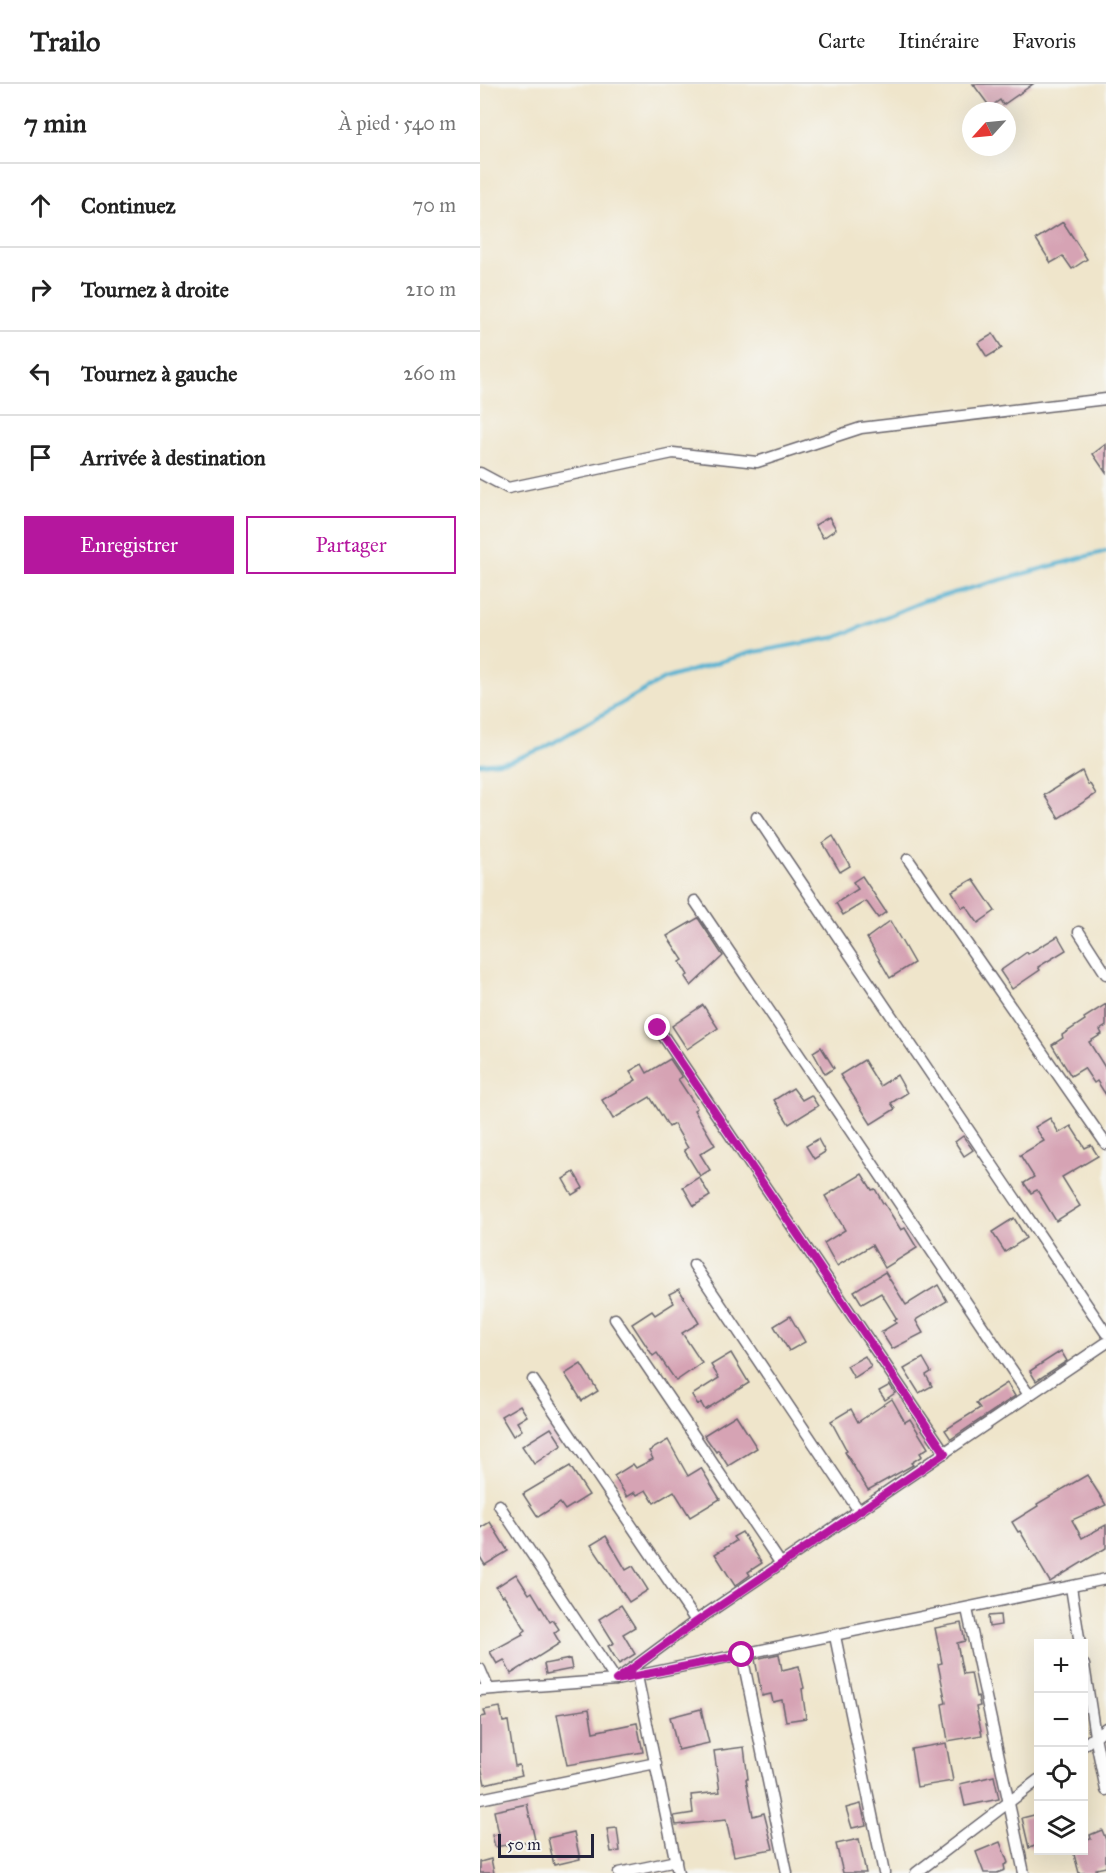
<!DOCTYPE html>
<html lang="fr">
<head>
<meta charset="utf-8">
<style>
  body { margin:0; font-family:"IM FELL Great Primer",serif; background:#f2f2f2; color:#222 }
  .controls { position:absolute; right:18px; bottom:18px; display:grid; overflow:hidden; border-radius:0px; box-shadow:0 6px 24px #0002 }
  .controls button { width:54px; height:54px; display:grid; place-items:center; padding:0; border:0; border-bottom:2px solid #e0e0e0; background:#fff; color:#222; font:30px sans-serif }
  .compass { position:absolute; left:482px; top:18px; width:54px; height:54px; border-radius:50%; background:#fff; box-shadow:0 6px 24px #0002; rotate:243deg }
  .scale { position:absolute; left:18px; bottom:15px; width:96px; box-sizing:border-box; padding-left:6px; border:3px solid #22223b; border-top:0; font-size:16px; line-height:21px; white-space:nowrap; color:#22223b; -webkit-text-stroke:4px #f6f6f2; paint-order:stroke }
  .stop { position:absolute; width:18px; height:18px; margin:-14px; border:4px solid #b5179e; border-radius:50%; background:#fff }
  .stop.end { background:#b5179e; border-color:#fff; box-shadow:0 2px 6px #0008 }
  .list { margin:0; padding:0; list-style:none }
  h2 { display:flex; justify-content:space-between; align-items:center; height:78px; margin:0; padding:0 24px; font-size:26px }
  h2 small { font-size:20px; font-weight:400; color:#767676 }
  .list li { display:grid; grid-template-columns:39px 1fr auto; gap:18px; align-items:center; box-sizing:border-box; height:84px; padding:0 24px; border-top:2px solid #e0e0e0 }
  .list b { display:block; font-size:22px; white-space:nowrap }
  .list em { font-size:20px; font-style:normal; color:#767676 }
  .actions { display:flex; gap:12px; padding:18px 24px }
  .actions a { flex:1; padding:14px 0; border:2px solid #b5179e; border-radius:0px; text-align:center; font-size:21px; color:#b5179e }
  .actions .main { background:#b5179e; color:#fff }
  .icon { flex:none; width:33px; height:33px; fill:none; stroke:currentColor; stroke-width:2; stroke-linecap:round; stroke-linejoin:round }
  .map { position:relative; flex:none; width:626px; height:1789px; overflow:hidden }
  header { display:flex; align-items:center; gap:36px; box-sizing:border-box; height:84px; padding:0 30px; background:#fff; border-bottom:2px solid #e0e0e0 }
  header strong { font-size:28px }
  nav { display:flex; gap:33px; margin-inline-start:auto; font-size:21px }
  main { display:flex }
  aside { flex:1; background:#fff }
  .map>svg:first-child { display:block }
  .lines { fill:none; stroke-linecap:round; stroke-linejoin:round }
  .stream { stroke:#53b1d1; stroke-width:4 }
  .building { fill:#d6a3b4 }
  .minor-casing { stroke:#6a666d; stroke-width:13 }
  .minor { stroke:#fff; stroke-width:10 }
  .route { stroke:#b5179e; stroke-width:8 }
</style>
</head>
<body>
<header>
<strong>Trailo</strong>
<nav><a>Carte</a><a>Itinéraire</a><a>Favoris</a></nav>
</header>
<main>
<aside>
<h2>7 min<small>À pied · 540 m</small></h2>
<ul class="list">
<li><svg class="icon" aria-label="ahead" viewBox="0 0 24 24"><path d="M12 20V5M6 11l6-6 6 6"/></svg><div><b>Continuez</b></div><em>70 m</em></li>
<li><svg class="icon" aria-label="right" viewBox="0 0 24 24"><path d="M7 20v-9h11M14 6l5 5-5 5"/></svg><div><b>Tournez à droite</b></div><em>210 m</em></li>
<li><svg class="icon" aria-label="left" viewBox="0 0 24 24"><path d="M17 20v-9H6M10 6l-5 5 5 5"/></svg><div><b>Tournez à gauche</b></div><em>260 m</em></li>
<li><svg class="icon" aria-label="arrive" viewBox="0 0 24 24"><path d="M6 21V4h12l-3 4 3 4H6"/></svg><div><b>Arrivée à destination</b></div></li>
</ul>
<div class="actions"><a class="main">Enregistrer</a><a>Partager</a></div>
</aside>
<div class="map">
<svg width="626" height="1789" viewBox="0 0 626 1789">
  <rect width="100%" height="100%" fill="#f6f6f2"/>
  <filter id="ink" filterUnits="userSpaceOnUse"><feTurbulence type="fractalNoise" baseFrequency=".0167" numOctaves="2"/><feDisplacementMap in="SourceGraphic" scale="12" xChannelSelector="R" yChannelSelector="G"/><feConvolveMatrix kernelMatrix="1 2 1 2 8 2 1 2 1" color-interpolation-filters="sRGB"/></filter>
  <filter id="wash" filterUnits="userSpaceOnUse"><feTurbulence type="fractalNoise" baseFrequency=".008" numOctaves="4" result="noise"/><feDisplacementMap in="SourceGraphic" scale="24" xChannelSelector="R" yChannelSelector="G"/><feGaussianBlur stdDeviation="1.35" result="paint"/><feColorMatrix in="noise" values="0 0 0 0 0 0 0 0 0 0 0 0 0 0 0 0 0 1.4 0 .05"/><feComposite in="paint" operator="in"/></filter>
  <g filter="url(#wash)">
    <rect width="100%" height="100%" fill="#efe5cb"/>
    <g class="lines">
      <polyline class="stream" points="0,680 29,677 64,664 184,595 269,569 357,553 444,517 626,467"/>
    </g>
    <g id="blocks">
      <g class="building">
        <polygon points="493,0 553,0 523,21 520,16 510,23"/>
        <polygon points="583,138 607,175 592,185 583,172 571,179 556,155"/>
        <polygon points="513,250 522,264 507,273 498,259"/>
        <polygon points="626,360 626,389 613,370"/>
        <polygon points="349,433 356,445 343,454 335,441"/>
        <polygon points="602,687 608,701 610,700 616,710 579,734 564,711"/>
        <polygon points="353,752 370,782 360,788 343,759"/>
        <polygon points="382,792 406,828 398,834 386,817 363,831 356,819 378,805 373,798"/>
        <polygon points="493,795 515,827 498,839 486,822 482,824 472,807"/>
        <polygon points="218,834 243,872 211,902 205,893 208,891 200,878 203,876 187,852"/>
        <polygon points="410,837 434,879 410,894 387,854"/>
        <polygon points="578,852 586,866 558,883 560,886 532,905 520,887 547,868 548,870"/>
        <polygon points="626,920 626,942 620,946 622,950 609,958 626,985 626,1011 617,997 614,999 604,984 591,992 572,961 583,954 582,951 605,936 604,934"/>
        <polygon points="223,921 238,944 207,965 192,942"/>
        <polygon points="341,963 354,984 345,990 333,968"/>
        <polygon points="190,975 202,993 198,995 217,1024 214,1026 235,1061 220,1070 230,1086 220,1092 204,1066 208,1064 194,1040 189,1043 170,1013 133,1035 122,1016 156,996 150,987 162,980 167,989"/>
        <polygon points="384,976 400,1002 417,991 427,1009 411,1019 415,1025 391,1040 360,991"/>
        <polygon points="313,1004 322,1016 331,1011 338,1022 309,1040 294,1016"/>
        <polygon points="570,1034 579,1049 591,1042 605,1064 611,1061 618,1072 582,1093 600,1122 576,1137 557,1106 551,1109 544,1099 554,1093 540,1071 564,1057 555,1043"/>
        <polygon points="483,1052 493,1066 484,1072 475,1058"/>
        <polygon points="338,1055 345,1068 334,1075 326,1062"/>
        <polygon points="94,1088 103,1104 92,1111 83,1095"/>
        <polygon points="382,1090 392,1106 395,1105 403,1119 404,1119 421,1146 425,1144 437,1164 405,1184 392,1161 357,1182 344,1159 365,1146 345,1112"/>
        <polygon points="219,1093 230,1112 214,1122 203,1103"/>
        <polygon points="534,1134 546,1154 525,1168 512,1148"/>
        <polygon points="405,1188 426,1221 458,1201 467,1217 437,1235 436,1237 443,1249 412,1265 401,1248 416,1239 414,1236 417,1235 401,1209 382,1220 374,1207"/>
        <polygon points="199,1205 219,1239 202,1249 222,1279 196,1297 177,1269 173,1272 152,1240 172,1227 175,1231 194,1219 189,1210"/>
        <polygon points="310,1232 325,1258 309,1267 294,1242"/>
        <polygon points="581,1267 587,1277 556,1297 550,1287"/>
        <polygon points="251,1269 269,1299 225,1326 221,1319 218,1321 212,1311 239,1294 231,1281"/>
        <polygon points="385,1272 391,1283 374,1294 367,1282"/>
        <polygon points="443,1274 451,1288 446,1291 452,1302 439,1309 424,1285"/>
        <polygon points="101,1280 118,1307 102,1317 85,1290"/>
        <polygon points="527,1299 535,1312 471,1355 465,1346 500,1324 496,1319"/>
        <polygon points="410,1301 415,1309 405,1316 399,1307"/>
        <polygon points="412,1315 425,1338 430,1335 448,1364 440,1369 442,1372 431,1379 433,1381 388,1406 365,1368 367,1367 351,1337 371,1325 378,1338"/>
        <polygon points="40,1321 47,1332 37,1338 42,1346 33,1352 21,1332"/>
        <polygon points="256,1331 277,1364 248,1382 238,1366 236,1368 224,1351"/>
        <polygon points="71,1344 82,1361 54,1380 42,1362"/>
        <polygon points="188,1356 208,1392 221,1384 240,1415 210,1433 194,1407 174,1419 166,1406 157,1411 155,1408 147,1413 134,1392 153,1380 156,1384 173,1375 169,1367"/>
        <polygon points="90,1382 109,1411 85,1426 80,1419 58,1433 43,1410"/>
        <polygon points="607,1391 626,1421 592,1436 602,1454 626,1441 626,1464 570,1498 540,1447 538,1448 532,1438 558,1422 557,1420"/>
        <polygon points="10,1438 28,1467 5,1481 0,1473 0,1444"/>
        <polygon points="262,1448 282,1479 268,1488 270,1491 255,1502 235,1470 256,1457 253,1453"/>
        <polygon points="126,1452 146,1486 153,1482 168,1506 149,1518 111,1461"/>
        <polygon points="36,1490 49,1510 52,1508 70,1538 73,1536 79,1545 74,1549 80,1559 31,1590 24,1576 17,1580 10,1568 43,1550 42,1549 46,1546 24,1511 22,1512 16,1503"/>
        <polygon points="141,1521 155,1543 143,1550 155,1570 139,1580 128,1562 134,1559 119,1535"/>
        <polygon points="520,1531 521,1541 509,1543 508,1532"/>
        <polygon points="481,1539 485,1557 477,1559 483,1590 491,1589 496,1613 498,1612 500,1622 496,1623 502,1651 468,1657 462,1620 466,1619 458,1580 462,1579 455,1544"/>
        <polygon points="299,1570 302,1586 319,1582 324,1604 322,1605 326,1634 306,1637 302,1616 293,1618 291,1610 282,1612 275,1575"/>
        <polygon points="90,1575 92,1585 66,1590 64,1580"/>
        <polygon points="20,1623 23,1638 28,1637 35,1682 39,1681 42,1691 5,1700 0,1678 0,1633 6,1632 4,1626"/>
        <polygon points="109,1625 113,1648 157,1639 163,1668 87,1681 77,1630"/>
        <polygon points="221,1625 229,1659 198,1666 190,1633"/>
        <polygon points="466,1659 473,1697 437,1703 431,1665"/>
        <polygon points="264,1663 268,1695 266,1695 273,1732 284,1729 293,1765 254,1772 246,1736 196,1741 194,1732 213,1729 211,1711 240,1708 234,1667"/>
        <polygon points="514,1692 519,1715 485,1722 480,1700"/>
        <polygon points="47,1720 55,1756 15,1763 12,1751 19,1750 14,1727"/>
        <polygon points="381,1720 386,1741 372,1744 366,1724"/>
        <polygon points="558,1730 558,1761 549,1764 542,1734"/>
        <polygon points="137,1744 140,1767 131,1768 127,1745"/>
        <polygon points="622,1746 626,1756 626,1783 616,1785 616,1789 599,1789 593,1767 603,1767 603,1757 611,1755 610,1751"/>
        <polygon points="94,1748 100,1775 74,1781 68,1754"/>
        <polygon points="379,1755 386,1789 363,1789 356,1760"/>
        <polygon points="520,1758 528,1779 524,1781 525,1786 517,1789 504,1789 496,1768"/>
        <polygon points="11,1775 14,1789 0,1789 0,1778"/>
      </g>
    </g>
  </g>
  <g filter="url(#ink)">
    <use href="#blocks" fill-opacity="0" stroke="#6a666d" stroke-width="1.5"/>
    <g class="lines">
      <g class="minor-casing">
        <g id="minor">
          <polyline points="0,389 28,404 193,369 277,378 381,344 626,315"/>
          <polyline points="277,733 626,1249"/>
          <polyline points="428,775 626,1060"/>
          <polyline points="215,817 549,1311"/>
          <polyline points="599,848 626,890"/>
          <polyline points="178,944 465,1369"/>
          <polyline points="214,1181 379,1427"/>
          <polyline points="135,1235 301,1480"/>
          <polyline points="53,1296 216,1537"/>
          <polyline points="19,1421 136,1596"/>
          <polyline points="591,1503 600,1560"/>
          <polyline points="487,1525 544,1789"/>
          <polyline points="355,1552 404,1789"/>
          <polyline points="262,1571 307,1789"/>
          <polyline points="604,1581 615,1652 626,1706"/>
          <polyline points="0,1585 8,1604"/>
          <polyline points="157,1592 198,1789"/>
          <polyline points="139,1594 216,1537 626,1259"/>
          <polyline points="0,1606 136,1596 626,1495"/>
          <polyline points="604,1661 626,1644"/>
          <polyline points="0,1715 176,1679"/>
          <polyline points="139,1789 196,1777"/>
          <polyline points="436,1789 558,1696"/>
        </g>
      </g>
      <use href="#minor" class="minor"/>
    </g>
  </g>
  <g class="lines" filter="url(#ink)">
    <polyline class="route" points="178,944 465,1369 216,1538 136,1596 262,1571"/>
  </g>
</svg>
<div class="controls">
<button>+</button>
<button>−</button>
<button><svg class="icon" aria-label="locate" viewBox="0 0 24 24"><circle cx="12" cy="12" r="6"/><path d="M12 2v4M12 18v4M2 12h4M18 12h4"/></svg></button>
<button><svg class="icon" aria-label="layers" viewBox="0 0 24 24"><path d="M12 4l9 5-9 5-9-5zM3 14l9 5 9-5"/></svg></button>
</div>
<svg class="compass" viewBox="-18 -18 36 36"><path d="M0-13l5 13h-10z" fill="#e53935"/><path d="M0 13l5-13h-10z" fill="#767676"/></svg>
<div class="scale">50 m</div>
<div class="stop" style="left:262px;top:1571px"></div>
<div class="stop end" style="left:178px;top:944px"></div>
</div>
</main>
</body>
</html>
